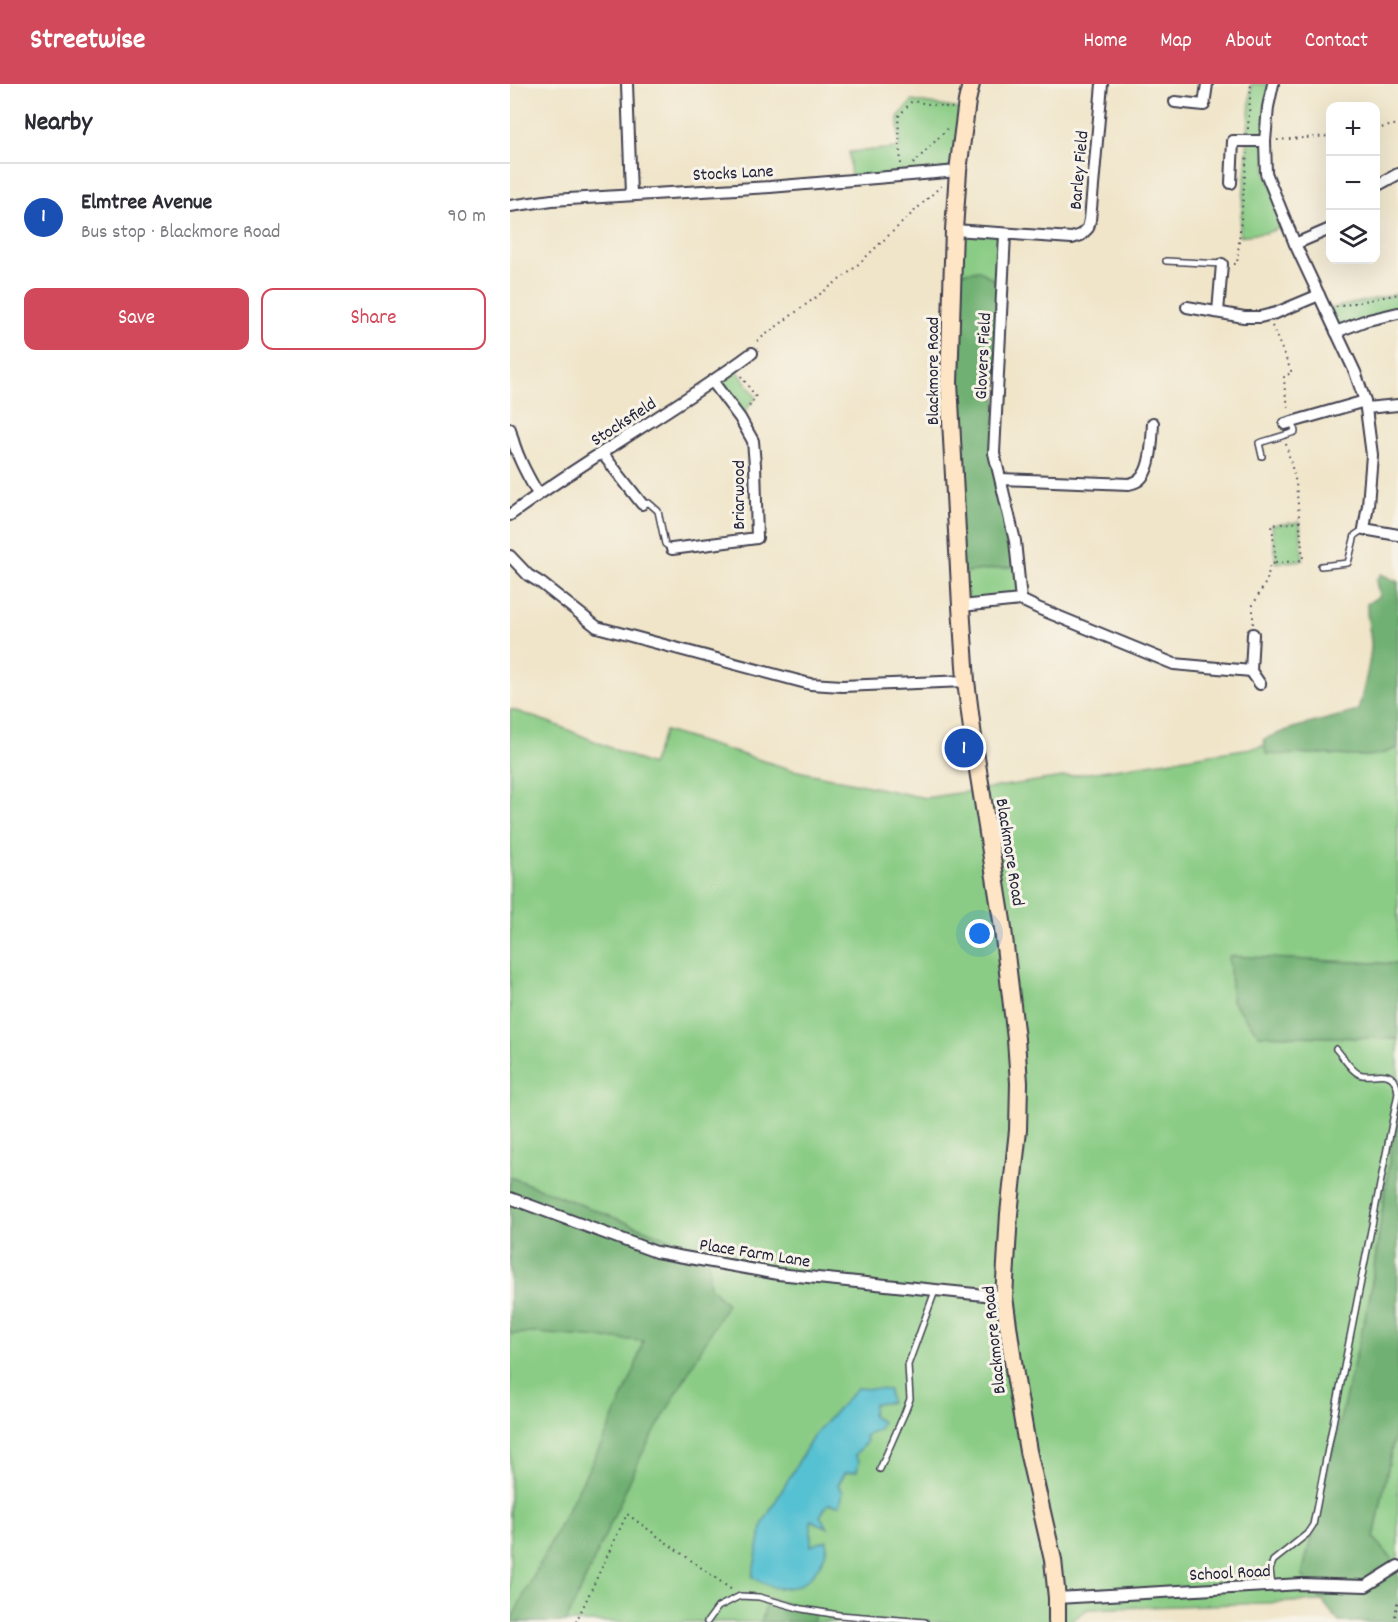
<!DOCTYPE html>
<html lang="en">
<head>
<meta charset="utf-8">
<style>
  body { margin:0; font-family:Dekko,sans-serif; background:#f2f2f3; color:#2b2b33 }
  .controls { position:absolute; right:18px; top:18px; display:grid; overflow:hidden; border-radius:12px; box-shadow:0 6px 24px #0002 }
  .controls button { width:54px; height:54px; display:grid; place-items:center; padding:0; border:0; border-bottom:2px solid #e1e1e2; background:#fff; color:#2b2b33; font:30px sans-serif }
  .you { position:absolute; left:470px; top:850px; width:21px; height:21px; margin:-15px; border:4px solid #fff; border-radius:50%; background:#1a73e8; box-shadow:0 0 0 9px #1a73e833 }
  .badge { display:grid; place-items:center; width:39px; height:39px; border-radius:50%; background:#d1495b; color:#fff; font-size:20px; font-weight:700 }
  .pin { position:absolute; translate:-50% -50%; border:3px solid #fff; box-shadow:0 2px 6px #0006 }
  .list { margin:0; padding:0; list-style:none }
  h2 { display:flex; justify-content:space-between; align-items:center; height:78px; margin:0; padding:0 24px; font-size:26px }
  h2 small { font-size:20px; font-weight:400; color:#7c7c81 }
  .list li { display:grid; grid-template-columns:39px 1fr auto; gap:18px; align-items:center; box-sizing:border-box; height:108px; padding:0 24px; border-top:2px solid #e1e1e2 }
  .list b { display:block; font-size:22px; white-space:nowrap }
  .list p { margin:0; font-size:20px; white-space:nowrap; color:#7c7c81 }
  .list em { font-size:20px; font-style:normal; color:#7c7c81 }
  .actions { display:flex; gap:12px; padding:18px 24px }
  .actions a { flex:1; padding:14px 0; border:2px solid #d1495b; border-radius:12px; text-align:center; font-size:21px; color:#d1495b }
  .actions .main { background:#d1495b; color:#fff }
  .icon { flex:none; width:33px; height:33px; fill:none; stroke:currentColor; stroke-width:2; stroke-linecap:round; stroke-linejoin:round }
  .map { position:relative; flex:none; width:888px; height:1538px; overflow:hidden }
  header { display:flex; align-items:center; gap:36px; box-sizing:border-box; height:84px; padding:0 30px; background:#d1495b; color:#fff }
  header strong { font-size:28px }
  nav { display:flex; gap:33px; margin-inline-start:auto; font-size:21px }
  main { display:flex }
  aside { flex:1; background:#fff }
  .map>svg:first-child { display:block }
  .green { fill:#8acc85; stroke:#567760; stroke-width:1.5 }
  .forest { fill:#6fb072; stroke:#486956; stroke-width:1.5 }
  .water { fill:#57c1d2; stroke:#3c7286; stroke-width:1.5 }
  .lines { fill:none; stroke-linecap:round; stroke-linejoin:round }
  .lane-casing { stroke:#413f50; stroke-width:8 }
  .street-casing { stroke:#413f50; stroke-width:14 }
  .secondary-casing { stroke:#413f50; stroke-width:20 }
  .path { stroke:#413f50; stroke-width:2; stroke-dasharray:1.5 4.5; stroke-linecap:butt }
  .lane { stroke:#fff; stroke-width:5 }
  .street { stroke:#fff; stroke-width:10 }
  .secondary { stroke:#fde5c5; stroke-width:16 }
  .labels { text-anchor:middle; stroke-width:6; stroke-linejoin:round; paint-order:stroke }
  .street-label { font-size:18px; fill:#22223b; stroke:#f7f3e8 }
</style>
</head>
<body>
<header>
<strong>Streetwise</strong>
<nav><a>Home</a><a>Map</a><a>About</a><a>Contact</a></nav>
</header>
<main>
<aside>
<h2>Nearby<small></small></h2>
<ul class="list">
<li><span class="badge" style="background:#1a4fb4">1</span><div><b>Elmtree Avenue</b><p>Bus stop · Blackmore Road</p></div><em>90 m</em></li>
</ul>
<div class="actions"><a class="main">Save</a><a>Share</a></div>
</aside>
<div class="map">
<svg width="888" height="1538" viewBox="0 0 888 1538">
  <rect width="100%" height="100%" fill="#f7f3e8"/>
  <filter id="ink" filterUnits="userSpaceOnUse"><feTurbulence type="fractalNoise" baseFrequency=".0167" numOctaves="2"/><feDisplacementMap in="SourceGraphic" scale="12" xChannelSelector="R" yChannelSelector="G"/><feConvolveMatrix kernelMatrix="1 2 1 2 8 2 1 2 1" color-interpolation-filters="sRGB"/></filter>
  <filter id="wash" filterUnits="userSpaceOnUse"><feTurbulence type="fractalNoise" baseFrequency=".008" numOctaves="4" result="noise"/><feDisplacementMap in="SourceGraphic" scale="24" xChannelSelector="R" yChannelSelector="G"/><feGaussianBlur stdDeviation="1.35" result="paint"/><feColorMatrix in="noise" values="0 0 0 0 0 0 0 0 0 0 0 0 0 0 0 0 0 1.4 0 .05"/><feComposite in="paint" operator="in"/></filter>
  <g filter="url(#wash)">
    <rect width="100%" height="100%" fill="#f0e5c9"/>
    <g class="green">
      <polygon points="741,0 763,0 756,89 777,141 756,149 729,152 736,84"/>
      <polygon points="402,17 456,26 448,87 341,96 339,68 389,64 388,33"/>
      <polygon points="444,146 495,150 492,201 442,190"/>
      <polygon points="888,210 888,229 826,248 817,225"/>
      <polygon points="224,282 246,313 230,334 203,298"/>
      <polygon points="790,438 793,476 766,479 762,441"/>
      <polygon points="508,482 511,516 451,522 449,489"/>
      <polygon points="0,625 44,640 141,681 155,647 283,686 415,714 748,663 888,630 888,880 720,873 749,951 888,955 888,1016 858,1224 792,1491 812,1517 578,1525 560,1538 0,1538"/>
      <polygon points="888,1333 888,1482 864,1454"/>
    </g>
    <g class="forest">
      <polygon points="469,186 492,201 484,369 508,482 449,489 442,190"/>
      <path d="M871,490l17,8v165c-26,15 -55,7 -84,7 -16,0 -32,1 -48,0l-2,-15 29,-11 65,-17c5,-21 12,-43 13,-65 0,-14 -5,-28 -4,-42l12,-8 -3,-15z"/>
      <polygon points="719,872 888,880 888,955 749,951 722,917"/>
      <polygon points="888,1018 888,1333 864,1454 888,1482 888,1538 829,1538 792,1491 860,1213"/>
      <polygon points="0,1093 198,1170 200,1203 217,1220 131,1372 56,1538 0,1538 97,1349 124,1287 133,1257 26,1249 0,1250"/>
      <polygon points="258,1515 307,1527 302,1538 251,1538"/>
    </g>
    <path class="water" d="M347,1304l32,2 1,13h-16l-2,13 10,6 -3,7 -10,4 -4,4 2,4 -12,14 4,6 -2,10 -12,2 -7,12 5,7 -3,13 -12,-1 -8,12 8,12 -17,-8v26l16,-6c1,17 -13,36 -26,44 -4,3 -17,5 -23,4 -8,0 -19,-7 -26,-11l11,-54 51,-88z"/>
  </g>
  <g filter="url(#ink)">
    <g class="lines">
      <g class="lane-casing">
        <g id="lane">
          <polyline points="656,177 712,180"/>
          <polyline points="752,372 749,359 785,348 783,338"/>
          <polyline points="132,420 139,419 148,427 155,460 162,465"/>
          <polyline points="811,482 838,479 845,451 854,445"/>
          <polyline points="370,1385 395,1328 400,1315 398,1281 425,1207"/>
          <path d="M762,1502l-2,-16 3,-9 34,-27 6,-9 85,-432c-3,-30 -26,-13 -39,-19 -9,-4 -16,-18 -23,-25"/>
          <polyline points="197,1538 208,1523 230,1512 249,1513 292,1525 329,1531 415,1538"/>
        </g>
      </g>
      <g class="street-casing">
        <g id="street">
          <polyline points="117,0 121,110"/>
          <polyline points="763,0 758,23 755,57 756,89 785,160 845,288 855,317 862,371 858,421 854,445 888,451"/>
          <polyline points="665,18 694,21 697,0"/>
          <polyline points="721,99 723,57 755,57"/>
          <polyline points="866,102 888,90"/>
          <polyline points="0,122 42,116 260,103 448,87"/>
          <polyline points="444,146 562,154 571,151 578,144 580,136 592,0"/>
          <polyline points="785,160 820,145"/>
          <polyline points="677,223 734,233 750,233 766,229 809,211"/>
          <polyline points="708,228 712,180"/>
          <polyline points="826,248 854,237 888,229"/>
          <polyline points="856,324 888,321"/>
          <polyline points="775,340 855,317"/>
          <path d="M0,345c5,24 16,44 28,65"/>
          <polyline points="92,369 132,420"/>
          <path d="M491,395l128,5c5,-1 10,-3 13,-7 10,-12 10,-39 11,-54"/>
          <path d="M0,431c78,-58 164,-104 242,-162"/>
          <polyline points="162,465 247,454 245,381 243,357 230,334 203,298"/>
          <polyline points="0,472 18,491 31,499 87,543 300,600 332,602 456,597"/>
          <polyline points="511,516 530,525 664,580 741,587 743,550"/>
          <polyline points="451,522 511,516 505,457 484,369 495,150"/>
          <polyline points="741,587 750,600"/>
          <polyline points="0,1114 146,1168 268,1190 494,1213"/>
          <polyline points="547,1514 791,1500 856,1502 888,1482"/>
        </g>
      </g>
      <g class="secondary-casing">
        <polyline id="secondary" points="461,0 457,17 448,87 444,146 439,299 451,522 456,597 464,661 492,837 506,955 509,999 508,1046 499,1130 494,1213 505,1291 518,1367 543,1476 547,1514 547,1538"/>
      </g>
      <g class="path">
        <polyline points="738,45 741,0"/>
        <polyline points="866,45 888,40"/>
        <polyline points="767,56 820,52"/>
        <polyline points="391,80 388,33 402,17 442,24"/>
        <polyline points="403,80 437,45"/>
        <polyline points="724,180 727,180 737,69"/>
        <polyline points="826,223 888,210"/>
        <polyline points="762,242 782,289 774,292 775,309 780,327"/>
        <polyline points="247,257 341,187 432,101"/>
        <polyline points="231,292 246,313 238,324"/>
        <polyline points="776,360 786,399 793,476 766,479 762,441 790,438"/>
        <polyline points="743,540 743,521 757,496 760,481 766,479"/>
        <polyline points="66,1538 117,1430 222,1506"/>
        <polyline points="884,1538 888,1515"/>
      </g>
      <use href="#lane" class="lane"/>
      <use href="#street" class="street"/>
      <use href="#secondary" class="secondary"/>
    </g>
  </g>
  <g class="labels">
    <g class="street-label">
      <text transform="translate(568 86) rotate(-85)" y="6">Barley Field</text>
      <text transform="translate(223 88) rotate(-3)" y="6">Stocks Lane</text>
      <text transform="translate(472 272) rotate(-87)" y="6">Glovers Field</text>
      <text transform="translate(422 287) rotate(-90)" y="6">Blackmore Road</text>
      <text transform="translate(113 337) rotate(-33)" y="6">Stocksfield</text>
      <text transform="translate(228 411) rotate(-90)" y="6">Briarwood</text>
      <text transform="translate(501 768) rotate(81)" y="6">Blackmore Road</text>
      <text transform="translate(245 1168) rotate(9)" y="6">Place Farm Lane</text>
      <text transform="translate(483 1256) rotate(-96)" y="6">Blackmore Road</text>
      <text transform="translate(720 1488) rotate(-3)" y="6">School Road</text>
    </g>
  </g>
</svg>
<div class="controls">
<button>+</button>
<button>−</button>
<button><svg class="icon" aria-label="layers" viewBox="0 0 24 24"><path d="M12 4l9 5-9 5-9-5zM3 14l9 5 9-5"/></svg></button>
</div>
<div class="you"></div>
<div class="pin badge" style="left:454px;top:664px;background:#1a4fb4">1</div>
</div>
</main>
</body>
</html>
